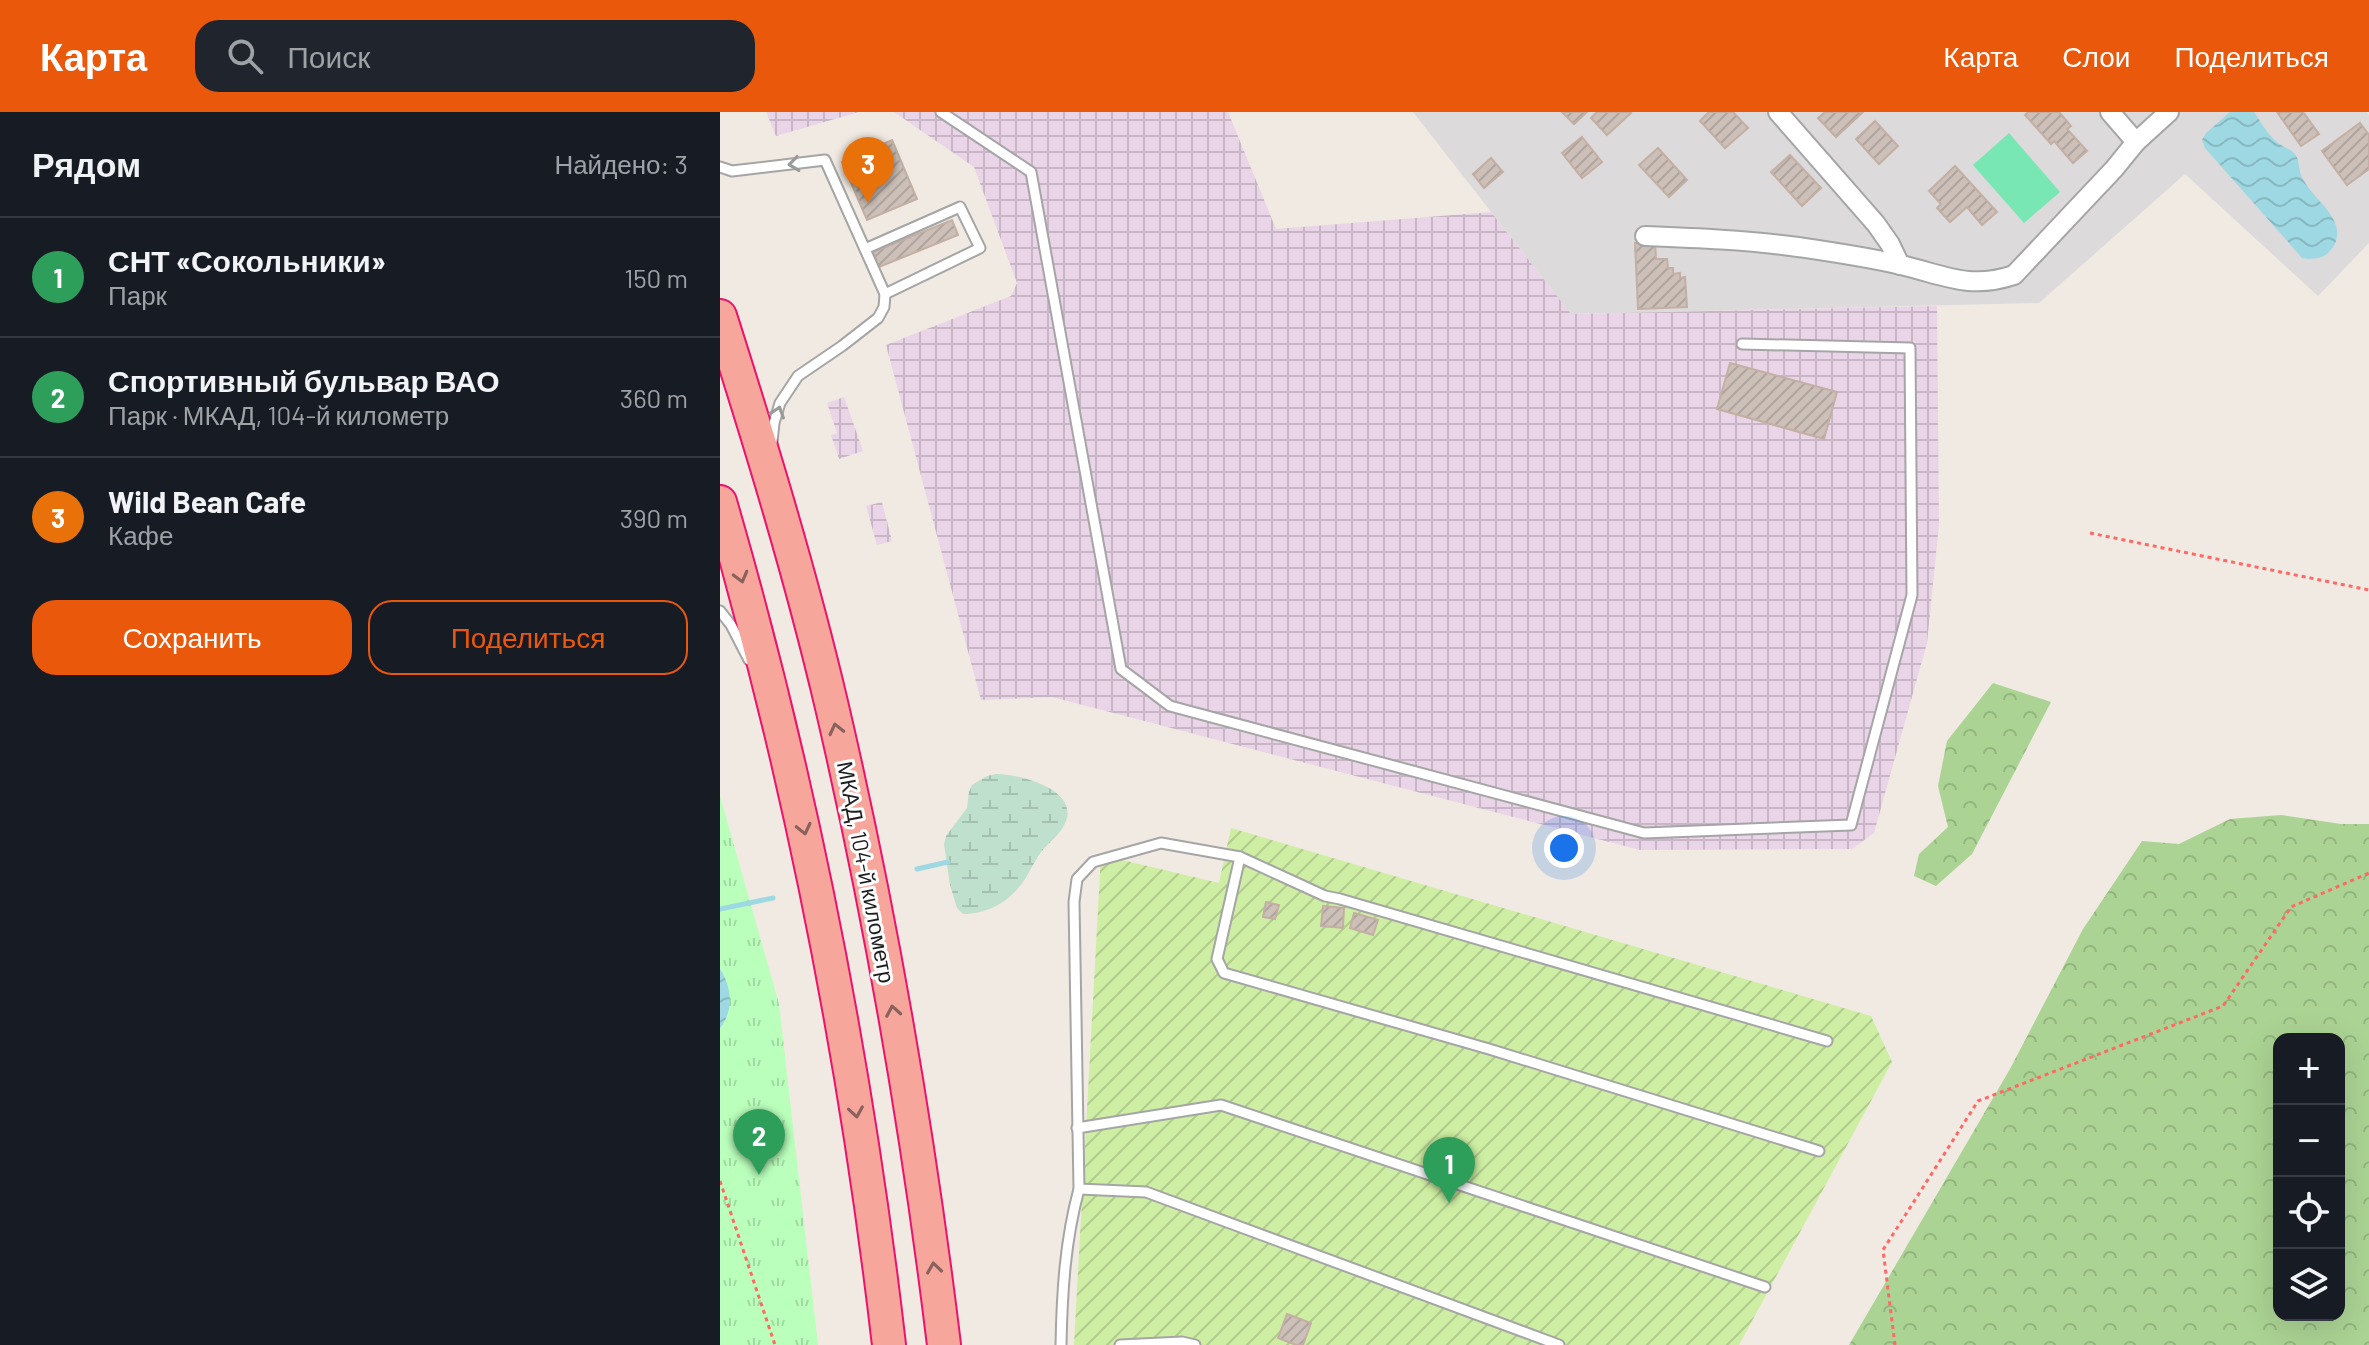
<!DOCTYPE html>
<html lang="ru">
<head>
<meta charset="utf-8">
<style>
  body { margin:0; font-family:Barlow,sans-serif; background:#20242c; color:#f1f3f6 }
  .controls { position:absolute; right:24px; bottom:24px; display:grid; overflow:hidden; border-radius:16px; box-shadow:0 8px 32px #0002 }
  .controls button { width:72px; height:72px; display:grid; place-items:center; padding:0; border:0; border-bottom:2px solid #363941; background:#171b24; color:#f1f3f6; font:40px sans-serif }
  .you { position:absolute; left:844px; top:736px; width:28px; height:28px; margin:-20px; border:6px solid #fff; border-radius:50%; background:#1a73e8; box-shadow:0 0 0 12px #1a73e833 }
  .badge { display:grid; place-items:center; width:52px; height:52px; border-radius:50%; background:#ea580c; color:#fff; font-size:26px; font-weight:700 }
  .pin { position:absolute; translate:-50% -66px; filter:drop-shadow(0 2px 4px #0008) }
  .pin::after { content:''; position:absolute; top:42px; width:28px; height:24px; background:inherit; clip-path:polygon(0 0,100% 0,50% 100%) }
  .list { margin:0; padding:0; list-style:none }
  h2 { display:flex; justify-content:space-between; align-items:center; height:104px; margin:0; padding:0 32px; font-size:34px }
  h2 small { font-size:26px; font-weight:400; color:#9ea1a6 }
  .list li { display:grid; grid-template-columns:52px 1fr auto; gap:24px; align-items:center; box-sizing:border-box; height:120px; padding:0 32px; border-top:2px solid #363941 }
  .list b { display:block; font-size:30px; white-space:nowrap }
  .list p { margin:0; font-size:26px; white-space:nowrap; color:#9ea1a6 }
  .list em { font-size:26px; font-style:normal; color:#9ea1a6 }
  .actions { display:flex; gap:16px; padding:24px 32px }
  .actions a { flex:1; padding:18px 0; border:2px solid #ea580c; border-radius:24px; text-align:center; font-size:28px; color:#ea580c }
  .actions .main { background:#ea580c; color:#fff }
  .icon { flex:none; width:44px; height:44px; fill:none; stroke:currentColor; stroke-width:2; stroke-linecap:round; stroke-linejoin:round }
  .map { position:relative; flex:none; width:1649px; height:1233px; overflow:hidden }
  header { display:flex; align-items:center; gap:48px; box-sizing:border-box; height:112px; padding:0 40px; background:#ea580c; color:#fff }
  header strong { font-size:38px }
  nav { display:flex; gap:44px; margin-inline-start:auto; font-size:28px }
  .search { width:560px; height:72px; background:#20242c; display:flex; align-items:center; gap:20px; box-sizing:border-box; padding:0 28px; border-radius:24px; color:#9ea1a6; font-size:30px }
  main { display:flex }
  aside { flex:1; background:#171b24 }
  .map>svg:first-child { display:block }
  .residential { fill:#dcdada }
  .industrial { fill:url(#industrial-grid) }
  .forest { fill:url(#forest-crowns); fill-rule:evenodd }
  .wetland { fill:url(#wetland-marsh) }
  .park { fill:url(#park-tufts) }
  .garden { fill:url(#garden-furrows) }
  .pitch { fill:#78e7b4 }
  .water { fill:url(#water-waves) }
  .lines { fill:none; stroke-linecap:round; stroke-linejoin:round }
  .stream { stroke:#9ed8e2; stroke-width:5 }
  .building { fill:url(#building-hatch); stroke:#c3afa3; stroke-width:2 }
  .service-casing { stroke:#a5a5a5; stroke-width:13 }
  .minor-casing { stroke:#a5a5a5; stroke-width:22 }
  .trunk-casing { stroke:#eb136d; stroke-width:36 }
  .path { stroke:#ff6864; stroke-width:3; stroke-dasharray:4 4; stroke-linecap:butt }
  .service { stroke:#fff; stroke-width:9 }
  .minor { stroke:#fff; stroke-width:18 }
  .trunk { stroke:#f7a69c; stroke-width:32 }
  .oneway { stroke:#9a9a9a }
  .oneway2 { stroke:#8a625d }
  .labels { text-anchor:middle; stroke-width:6; stroke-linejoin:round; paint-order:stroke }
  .street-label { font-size:22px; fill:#1e1e1e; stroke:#fff }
</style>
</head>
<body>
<header>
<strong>Карта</strong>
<div class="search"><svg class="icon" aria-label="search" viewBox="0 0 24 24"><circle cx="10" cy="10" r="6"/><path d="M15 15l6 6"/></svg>Поиск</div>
<nav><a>Карта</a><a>Слои</a><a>Поделиться</a></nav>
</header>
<main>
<aside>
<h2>Рядом<small>Найдено: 3</small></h2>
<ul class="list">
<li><span class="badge" style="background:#2e9e5b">1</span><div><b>СНТ «Сокольники»</b><p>Парк</p></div><em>150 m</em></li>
<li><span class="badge" style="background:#2e9e5b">2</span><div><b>Спортивный бульвар ВАО</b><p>Парк · МКАД, 104-й километр</p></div><em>360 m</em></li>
<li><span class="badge" style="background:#e8710a">3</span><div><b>Wild Bean Cafe</b><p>Кафе</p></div><em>390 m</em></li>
</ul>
<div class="actions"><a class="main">Сохранить</a><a>Поделиться</a></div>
</aside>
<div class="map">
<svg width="1649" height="1233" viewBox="0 0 1649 1233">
  <defs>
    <pattern id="industrial-grid" width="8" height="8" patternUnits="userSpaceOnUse" patternTransform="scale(2)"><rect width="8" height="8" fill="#ead4e7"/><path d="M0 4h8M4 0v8" fill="none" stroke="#c8b6c6"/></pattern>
    <pattern id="forest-crowns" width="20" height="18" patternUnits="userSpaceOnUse" patternTransform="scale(2)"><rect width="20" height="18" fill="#abd393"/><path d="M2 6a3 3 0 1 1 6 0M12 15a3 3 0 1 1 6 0" fill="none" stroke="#93b57e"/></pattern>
    <pattern id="wetland-marsh" width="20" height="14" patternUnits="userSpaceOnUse" patternTransform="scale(2)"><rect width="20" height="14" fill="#bee0cd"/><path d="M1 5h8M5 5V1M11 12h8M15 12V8" fill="none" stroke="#a3c0b0"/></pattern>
    <pattern id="park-tufts" width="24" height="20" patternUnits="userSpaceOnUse" patternTransform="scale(2)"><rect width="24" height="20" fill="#baffbb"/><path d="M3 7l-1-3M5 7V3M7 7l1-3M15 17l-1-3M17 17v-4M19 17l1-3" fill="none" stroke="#9fdaa0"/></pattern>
    <pattern id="garden-furrows" width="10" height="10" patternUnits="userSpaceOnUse" patternTransform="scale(2)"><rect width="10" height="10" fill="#ceefa3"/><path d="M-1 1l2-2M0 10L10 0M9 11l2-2" fill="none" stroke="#b0cc8c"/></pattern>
    <pattern id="water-waves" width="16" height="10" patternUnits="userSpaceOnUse" patternTransform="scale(2)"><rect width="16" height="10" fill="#9ed8e2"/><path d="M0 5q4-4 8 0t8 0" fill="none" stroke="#88b9c1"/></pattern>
    <pattern id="building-hatch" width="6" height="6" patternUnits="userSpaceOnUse" patternTransform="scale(2)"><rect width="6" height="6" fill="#ccc0b8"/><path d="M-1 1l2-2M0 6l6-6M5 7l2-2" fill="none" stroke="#afa59e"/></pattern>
  </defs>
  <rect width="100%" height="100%" fill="#f0eae2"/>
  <polygon class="residential" points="693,0 1646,0 1649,3 1649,131 1598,184 1465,62 1319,191 851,202"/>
  <g class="industrial">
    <polygon points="46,0 139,0 56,24"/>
    <polygon points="174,0 508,0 556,117 771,100 851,202 1217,194 1219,412 1207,531 1154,721 1132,737 920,738 332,585 261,588 166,233 291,184 297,171 254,55"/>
    <polygon points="124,285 143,339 119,347 111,323 117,321 107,291"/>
    <polygon points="162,390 172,429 157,433 146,394"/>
  </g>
  <g class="forest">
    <polygon points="1273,571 1331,590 1252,742 1216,774 1194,764 1199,742 1228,715 1218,674 1227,629"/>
    <path d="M1561,703l60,9h28v521h-520l161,-276 73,-140 59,-88 37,3 51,-25zM1559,927h60v276h-60z"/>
  </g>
  <path class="wetland" d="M276,662c22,0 78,14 71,44 -4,15 -17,23 -26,34 -5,7 -9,15 -13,22 -13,24 -37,40 -65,40l-6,-6 -7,-23 -6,-41 2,-8 21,-28 2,-16 3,-7 15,-9z"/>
  <polygon class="park" points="0,684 59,892 98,1233 0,1233"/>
  <polygon class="garden" points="511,716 1151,904 1172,950 1019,1233 354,1233 381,743 499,771"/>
  <polygon class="pitch" points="1289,21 1340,80 1304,111 1253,53"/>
  <g class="water">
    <path d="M1510,0h24c7,10 13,22 23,30 4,4 11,6 16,10 7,6 5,15 8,23 10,25 52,46 30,75 -7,9 -18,10 -29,8l-97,-110 -3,-8 4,-7z"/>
    <path d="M0,857c12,18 14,42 0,59z"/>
  </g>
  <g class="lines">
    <g class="stream">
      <polyline points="197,757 228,750"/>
      <polyline points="0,797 53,786"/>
    </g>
  </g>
  <g class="building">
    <polygon points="842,0 867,0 854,12"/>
    <polygon points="877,0 910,0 911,1 887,23 871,6"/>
    <polygon points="989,0 1013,0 1028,16 1005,36 980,9"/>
    <polygon points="1105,0 1143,0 1116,25 1098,6"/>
    <polygon points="1308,0 1339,0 1351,14 1347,17 1367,39 1353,51 1334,29 1331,32 1305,3"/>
    <polygon points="1557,0 1583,0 1599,22 1581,34"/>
    <polygon points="1155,9 1178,34 1159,52 1136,27"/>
    <polygon points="1640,11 1649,23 1649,57 1627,73 1602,39"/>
    <polygon points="862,25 882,50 862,66 842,41"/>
    <polygon points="172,28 197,87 147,108 122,50"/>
    <polygon points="938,36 967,68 949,85 919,53"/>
    <polygon points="1070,43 1101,76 1082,94 1051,60"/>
    <polygon points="771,46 783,60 764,76 753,62"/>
    <polygon points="1235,54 1277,100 1262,113 1247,95 1230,110 1217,96 1221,92 1209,79"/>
    <polygon points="232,108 238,123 159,155 153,140"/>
    <polygon points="935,130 936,147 947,147 948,156 953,156 953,162 960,161 960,166 965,165 967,195 918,197 915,131"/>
    <polygon points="1010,251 1117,280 1104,327 997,297"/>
    <polygon points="546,790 559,793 555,807 543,805"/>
    <polygon points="603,794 624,796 623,816 601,814"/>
    <polygon points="634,801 658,808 653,823 630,816"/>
    <polygon points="567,1202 591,1211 583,1233 576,1233 558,1226"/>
  </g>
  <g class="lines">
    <g class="service-casing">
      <g id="service">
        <polyline points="221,0 311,60 401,557 450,594 924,721 1131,713 1192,483 1190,236 1022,232"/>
        <polyline points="0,55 12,59 105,48 165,182 164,195 158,206 122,234 78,264 60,291 54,311 52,330"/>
        <polyline points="145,137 240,95 260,136 165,182"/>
        <polyline points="0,499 11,513 29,548"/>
        <polyline points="520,745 497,847 504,861 769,937 1099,1039"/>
        <polyline points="357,1016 501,993 1045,1175"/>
        <polyline points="359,1077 426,1080 839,1233"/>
        <path d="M341,1233c1,-53 4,-104 18,-156l-5,-287 3,-23 16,-17 68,-19 79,14 85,39 15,3 487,142"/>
        <polyline points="400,1233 462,1230 475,1233"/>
      </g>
    </g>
    <g class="minor-casing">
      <g id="minor">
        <polyline points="1058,0 1156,112 1170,132 1180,153"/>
        <polyline points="1390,0 1416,30"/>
        <path d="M925,124c51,2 102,4 153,11 34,5 69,10 103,18 43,10 68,25 113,10l100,-106 22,-27 33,-30"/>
      </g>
    </g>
    <g class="trunk-casing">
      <g id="trunk">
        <path d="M0,204c41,129 81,259 112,391 49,210 86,424 112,638"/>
        <path d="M0,390c80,275 136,558 169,843"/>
      </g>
    </g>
    <g class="path">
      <polyline points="1370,421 1649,478"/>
      <polyline points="0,1069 55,1233"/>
      <polyline points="1175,1233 1163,1138 1258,989 1503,894 1571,795 1649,761"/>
    </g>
    <use href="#service" class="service"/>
    <use href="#minor" class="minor"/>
    <use href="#trunk" class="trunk"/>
  </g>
  <defs><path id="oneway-chevron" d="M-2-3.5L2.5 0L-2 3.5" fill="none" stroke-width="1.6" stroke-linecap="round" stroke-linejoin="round" transform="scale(2)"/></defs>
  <g class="oneway">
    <use href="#oneway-chevron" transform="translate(74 52) rotate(173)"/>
    <use href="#oneway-chevron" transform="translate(58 300) rotate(-72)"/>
  </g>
  <g class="oneway2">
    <use href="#oneway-chevron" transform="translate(21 465) rotate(75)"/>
    <use href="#oneway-chevron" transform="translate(116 617) rotate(-103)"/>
    <use href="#oneway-chevron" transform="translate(84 717) rotate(77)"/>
    <use href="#oneway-chevron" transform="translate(173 899) rotate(-100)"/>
    <use href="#oneway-chevron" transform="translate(136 1000) rotate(81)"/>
    <use href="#oneway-chevron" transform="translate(214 1156) rotate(-98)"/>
  </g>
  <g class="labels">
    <g class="street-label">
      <text transform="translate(146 760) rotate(79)" y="8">МКАД, 104-й километр</text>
    </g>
  </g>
</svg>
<div class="controls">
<button>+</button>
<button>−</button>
<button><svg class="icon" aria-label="locate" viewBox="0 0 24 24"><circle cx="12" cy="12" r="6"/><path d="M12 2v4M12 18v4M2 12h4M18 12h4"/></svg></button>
<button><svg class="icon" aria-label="layers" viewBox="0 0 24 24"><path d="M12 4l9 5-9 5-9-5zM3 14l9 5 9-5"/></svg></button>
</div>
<div class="you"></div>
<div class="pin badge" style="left:729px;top:1091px;background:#2e9e5b">1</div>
<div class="pin badge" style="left:39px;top:1063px;background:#2e9e5b">2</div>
<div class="pin badge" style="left:148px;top:91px;background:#e8710a">3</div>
</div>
</main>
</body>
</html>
